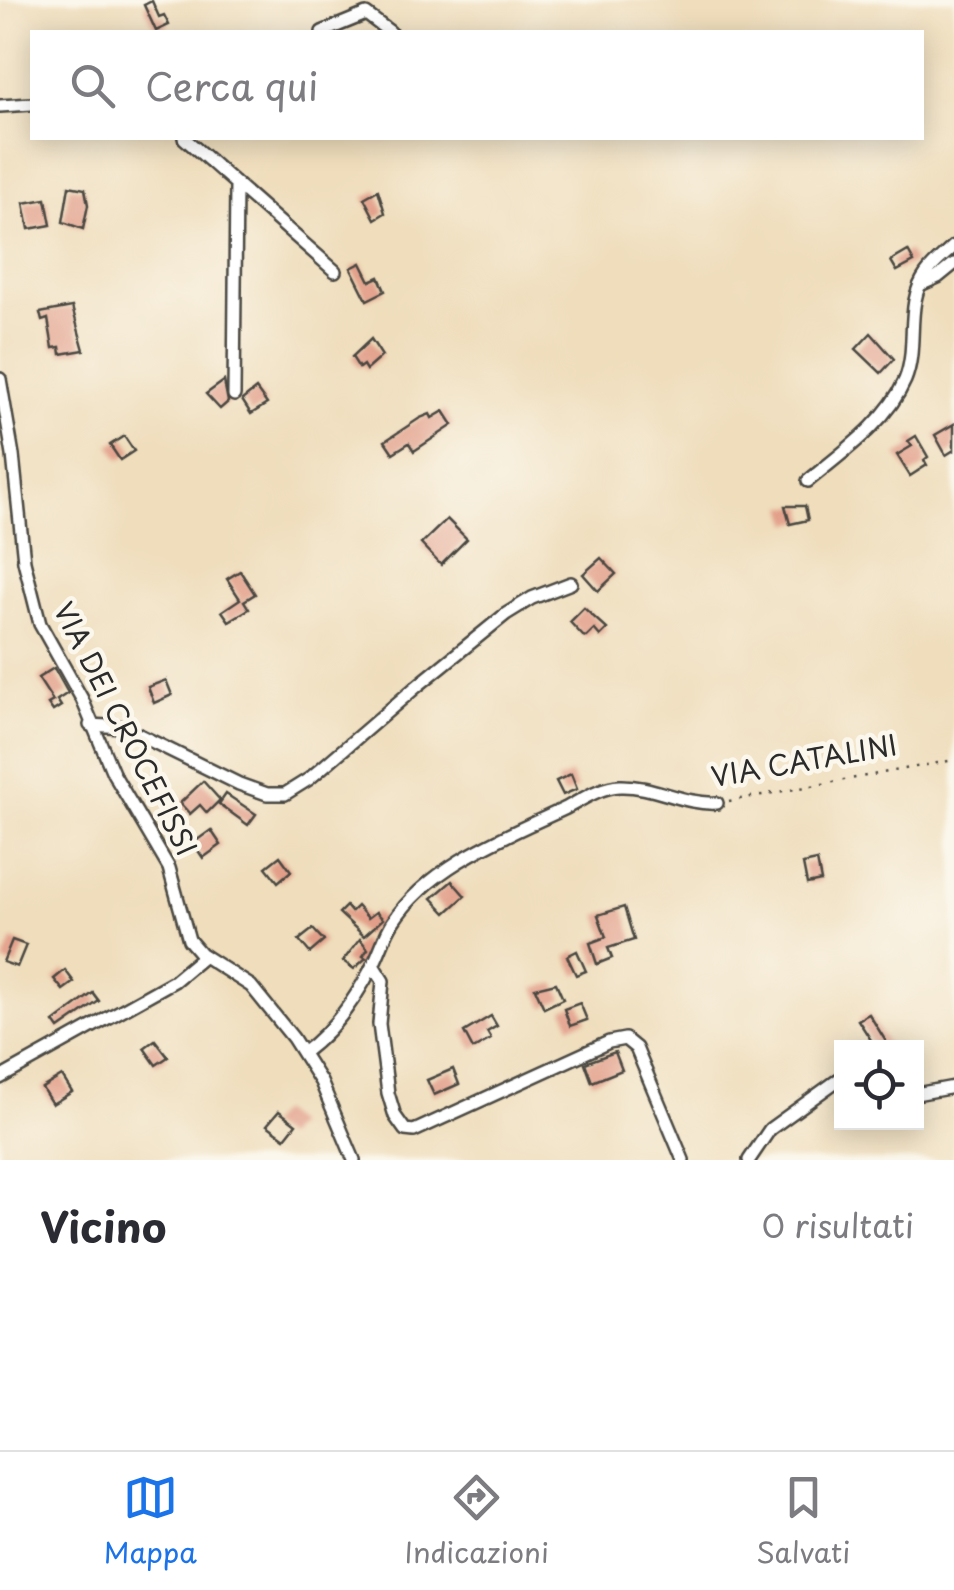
<!DOCTYPE html>
<html lang="it">
<head>
<meta charset="utf-8">
<style>
  body { margin:0; font-family:"Playpen Sans",sans-serif; background:#f7f7f7; color:#2b2b33 }
  .controls { position:absolute; right:30px; bottom:30px; display:grid; overflow:hidden; border-radius:0px; box-shadow:0 5px 25px #0003 }
  .controls button { width:90px; height:90px; display:grid; place-items:center; padding:0; border:0; border-bottom:2px solid #e1e1e2; background:#fff; color:#2b2b33; font:50px sans-serif }
  .list { margin:0; padding:0; list-style:none }
  h2 { display:flex; justify-content:space-between; align-items:center; height:130px; margin:0; padding:0 40px; font-size:42px }
  h2 small { font-size:32px; font-weight:400; color:#7c7c81 }
  .icon { flex:none; width:55px; height:55px; fill:none; stroke:currentColor; stroke-width:2; stroke-linecap:round; stroke-linejoin:round }
  .map { position:relative; flex:none; width:954px; height:1160px; overflow:hidden }
  .search { position:absolute; background:#fff; box-shadow:0 5px 25px #0003; left:30px; right:30px; top:30px; height:110px; display:flex; align-items:center; gap:25px; box-sizing:border-box; padding:0 35px; border-radius:0px; color:#7c7c81; font-size:38px }
  .sheet { height:290px; background:#fff }
  nav { display:flex; justify-content:space-around; align-items:center; box-sizing:border-box; height:140px; border-top:2px solid #e1e1e2; background:#fff; font-size:28px; color:#7c7c81 }
  nav a { display:grid; justify-items:center; gap:5px }
  nav .on { color:#1a73e8 }
  .map>svg:first-child { display:block }
  .building { fill:#e29e88 }
  .lines { fill:none; stroke-linecap:round; stroke-linejoin:round }
  .minor-casing { stroke:#484641; stroke-width:16 }
  .path { stroke:#484641; stroke-width:2.5; stroke-dasharray:2.5 8; stroke-linecap:butt }
  .minor { stroke:#fff; stroke-width:11 }
  .labels { text-anchor:middle; stroke-width:9; stroke-linejoin:round; paint-order:stroke }
  .street-label { font-size:28px; fill:#2b2b2b; stroke:#fbf7ec }
</style>
</head>
<body>
<div class="map">
<svg width="954" height="1160" viewBox="0 0 954 1160">
  <rect width="100%" height="100%" fill="#fbf7ec"/>
  <filter id="ink" filterUnits="userSpaceOnUse"><feTurbulence type="fractalNoise" baseFrequency=".01" numOctaves="2"/><feDisplacementMap in="SourceGraphic" scale="20" xChannelSelector="R" yChannelSelector="G"/><feConvolveMatrix kernelMatrix="1 2 1 2 8 2 1 2 1" color-interpolation-filters="sRGB"/></filter>
  <filter id="wash" filterUnits="userSpaceOnUse"><feTurbulence type="fractalNoise" baseFrequency=".0048" numOctaves="4" result="noise"/><feDisplacementMap in="SourceGraphic" scale="40" xChannelSelector="R" yChannelSelector="G"/><feGaussianBlur stdDeviation="2.25" result="paint"/><feColorMatrix in="noise" values="0 0 0 0 0 0 0 0 0 0 0 0 0 0 0 0 0 1.4 0 .05"/><feComposite in="paint" operator="in"/></filter>
  <g filter="url(#wash)">
    <rect width="100%" height="100%" fill="#efddbb"/>
    <g id="blocks">
      <g class="building">
        <polygon points="152,1 159,17 164,15 169,25 156,31 144,5"/>
        <polygon points="69,186 85,189 88,205 83,229 63,222"/>
        <polygon points="378,190 385,213 375,219 364,198"/>
        <polygon points="46,199 51,225 29,229 24,203"/>
        <polygon points="908,251 914,262 897,271 891,261"/>
        <polygon points="361,263 370,281 379,277 385,291 367,300 351,268"/>
        <polygon points="72,307 84,350 61,354 60,347 53,348 48,319 42,321 40,313"/>
        <polygon points="871,333 894,359 881,373 856,349"/>
        <polygon points="371,339 382,356 366,370 363,365 359,368 352,357"/>
        <polygon points="224,381 228,402 220,409 206,394"/>
        <polygon points="256,389 267,404 251,414 242,400"/>
        <polygon points="444,411 453,425 414,451 409,443 393,453 385,441 420,418 430,414 432,418"/>
        <polygon points="954,424 954,450 946,455 935,435"/>
        <polygon points="124,436 134,451 120,460 110,445"/>
        <polygon points="916,436 928,457 924,460 927,465 910,476 897,455 912,446 908,441"/>
        <polygon points="785,506 805,506 808,520 790,524"/>
        <polygon points="447,519 467,539 441,565 421,544"/>
        <polygon points="601,558 616,574 598,591 583,574"/>
        <polygon points="240,571 255,594 244,601 249,609 229,621 222,611 240,599 227,579"/>
        <polygon points="584,608 607,629 600,636 594,629 586,637 583,636 570,622"/>
        <polygon points="54,668 68,693 57,700 61,706 53,711 48,704 53,701 38,678"/>
        <polygon points="166,680 172,695 154,703 148,687"/>
        <polygon points="571,774 577,789 563,795 556,781"/>
        <polygon points="203,781 220,800 207,813 200,805 190,814 180,803"/>
        <polygon points="226,794 256,814 248,825 219,804"/>
        <polygon points="211,830 221,845 203,858 193,843"/>
        <polygon points="280,856 291,871 278,882 266,867"/>
        <polygon points="817,861 821,881 807,884 803,864"/>
        <polygon points="452,881 465,896 446,913 432,898"/>
        <polygon points="346,906 351,912 357,906 368,918 376,912 383,919 364,936 339,913"/>
        <polygon points="624,907 634,940 608,948 612,958 597,964 590,943 606,937 598,915"/>
        <polygon points="313,929 324,941 310,953 299,940"/>
        <polygon points="360,939 368,949 363,956 366,958 354,969 343,961"/>
        <polygon points="12,940 26,945 17,967 3,962"/>
        <polygon points="577,951 586,971 576,975 567,956"/>
        <polygon points="65,970 74,982 63,990 54,979"/>
        <polygon points="556,983 563,999 544,1008 535,988"/>
        <polygon points="93,993 99,1001 59,1029 54,1022"/>
        <polygon points="580,1003 587,1020 570,1026 564,1009"/>
        <polygon points="869,1014 890,1048 876,1048 858,1020"/>
        <polygon points="491,1016 497,1026 487,1032 491,1039 473,1049 464,1032"/>
        <polygon points="155,1040 168,1057 156,1065 144,1048"/>
        <polygon points="615,1052 622,1070 592,1082 585,1063"/>
        <polygon points="453,1069 459,1084 434,1095 427,1080"/>
        <polygon points="62,1076 72,1092 52,1104 42,1088"/>
        <polygon points="279,1111 296,1124 285,1138 267,1125"/>
      </g>
    </g>
  </g>
  <g filter="url(#ink)">
    <use href="#blocks" fill-opacity="0" stroke="#484641" stroke-width="2.5"/>
    <g class="lines">
      <g class="minor-casing">
        <g id="minor">
          <polyline points="322,32 366,14 390,32"/>
          <polyline points="0,106 32,104"/>
          <polyline points="184,138 335,271"/>
          <polyline points="920,285 938,277 954,264"/>
          <polyline points="0,379 13,455 24,561 40,624 82,699 113,773 169,868 189,940 201,954 251,986 293,1038 321,1082 354,1160"/>
          <polyline points="234,395 236,184"/>
          <path d="M808,481c35,-29 79,-59 97,-101 14,-34 -1,-76 21,-106 8,-11 19,-19 28,-28"/>
          <polyline points="90,725 123,727 239,784 267,794 285,794 309,779 416,687 506,614 532,598 571,583"/>
          <polyline points="373,965 383,981 379,1024 388,1093 395,1116 405,1130 414,1131 609,1042 625,1039 636,1048 683,1160"/>
          <path d="M303,1053c30,-22 54,-56 71,-90 7,-14 11,-29 19,-41 36,-56 113,-86 171,-113 18,-9 35,-22 56,-23 34,-1 63,19 97,17"/>
          <polyline points="0,1078 174,981 204,956"/>
          <polyline points="916,1094 954,1087"/>
          <polyline points="749,1160 770,1129 842,1077"/>
        </g>
      </g>
      <polyline class="path" points="729,801 954,760"/>
      <use href="#minor" class="minor"/>
    </g>
  </g>
  <g class="labels">
    <g class="street-label">
      <text transform="translate(125 729) rotate(63)" y="10">VIA DEI CROCEFISSI</text>
      <text transform="translate(804 761) rotate(-10)" y="10">VIA CATALINI</text>
    </g>
  </g>
</svg>
<div class="controls">
<button><svg class="icon" aria-label="locate" viewBox="0 0 24 24"><circle cx="12" cy="12" r="6"/><path d="M12 2v4M12 18v4M2 12h4M18 12h4"/></svg></button>
</div>
<div class="search"><svg class="icon" aria-label="search" viewBox="0 0 24 24"><circle cx="10" cy="10" r="6"/><path d="M15 15l6 6"/></svg>Cerca qui</div>
</div>
<section class="sheet">
<h2>Vicino<small>0 risultati</small></h2>
<ul class="list">
</ul>
</section>
<nav>
<a class="on"><svg class="icon" aria-label="map" viewBox="0 0 24 24"><path d="M3 6l6-2 6 2 6-2v14l-6 2-6-2-6 2zM9 4v14M15 6v14"/></svg>Mappa</a>
<a><svg class="icon" aria-label="directions" viewBox="0 0 24 24"><path d="M12 3l9 9-9 9-9-9zM9 14v-3h6M13 9l2 2-2 2"/></svg>Indicazioni</a>
<a><svg class="icon" aria-label="saved" viewBox="0 0 24 24"><path d="M7 4h10v16l-5-4-5 4z"/></svg>Salvati</a>
</nav>
</body>
</html>
